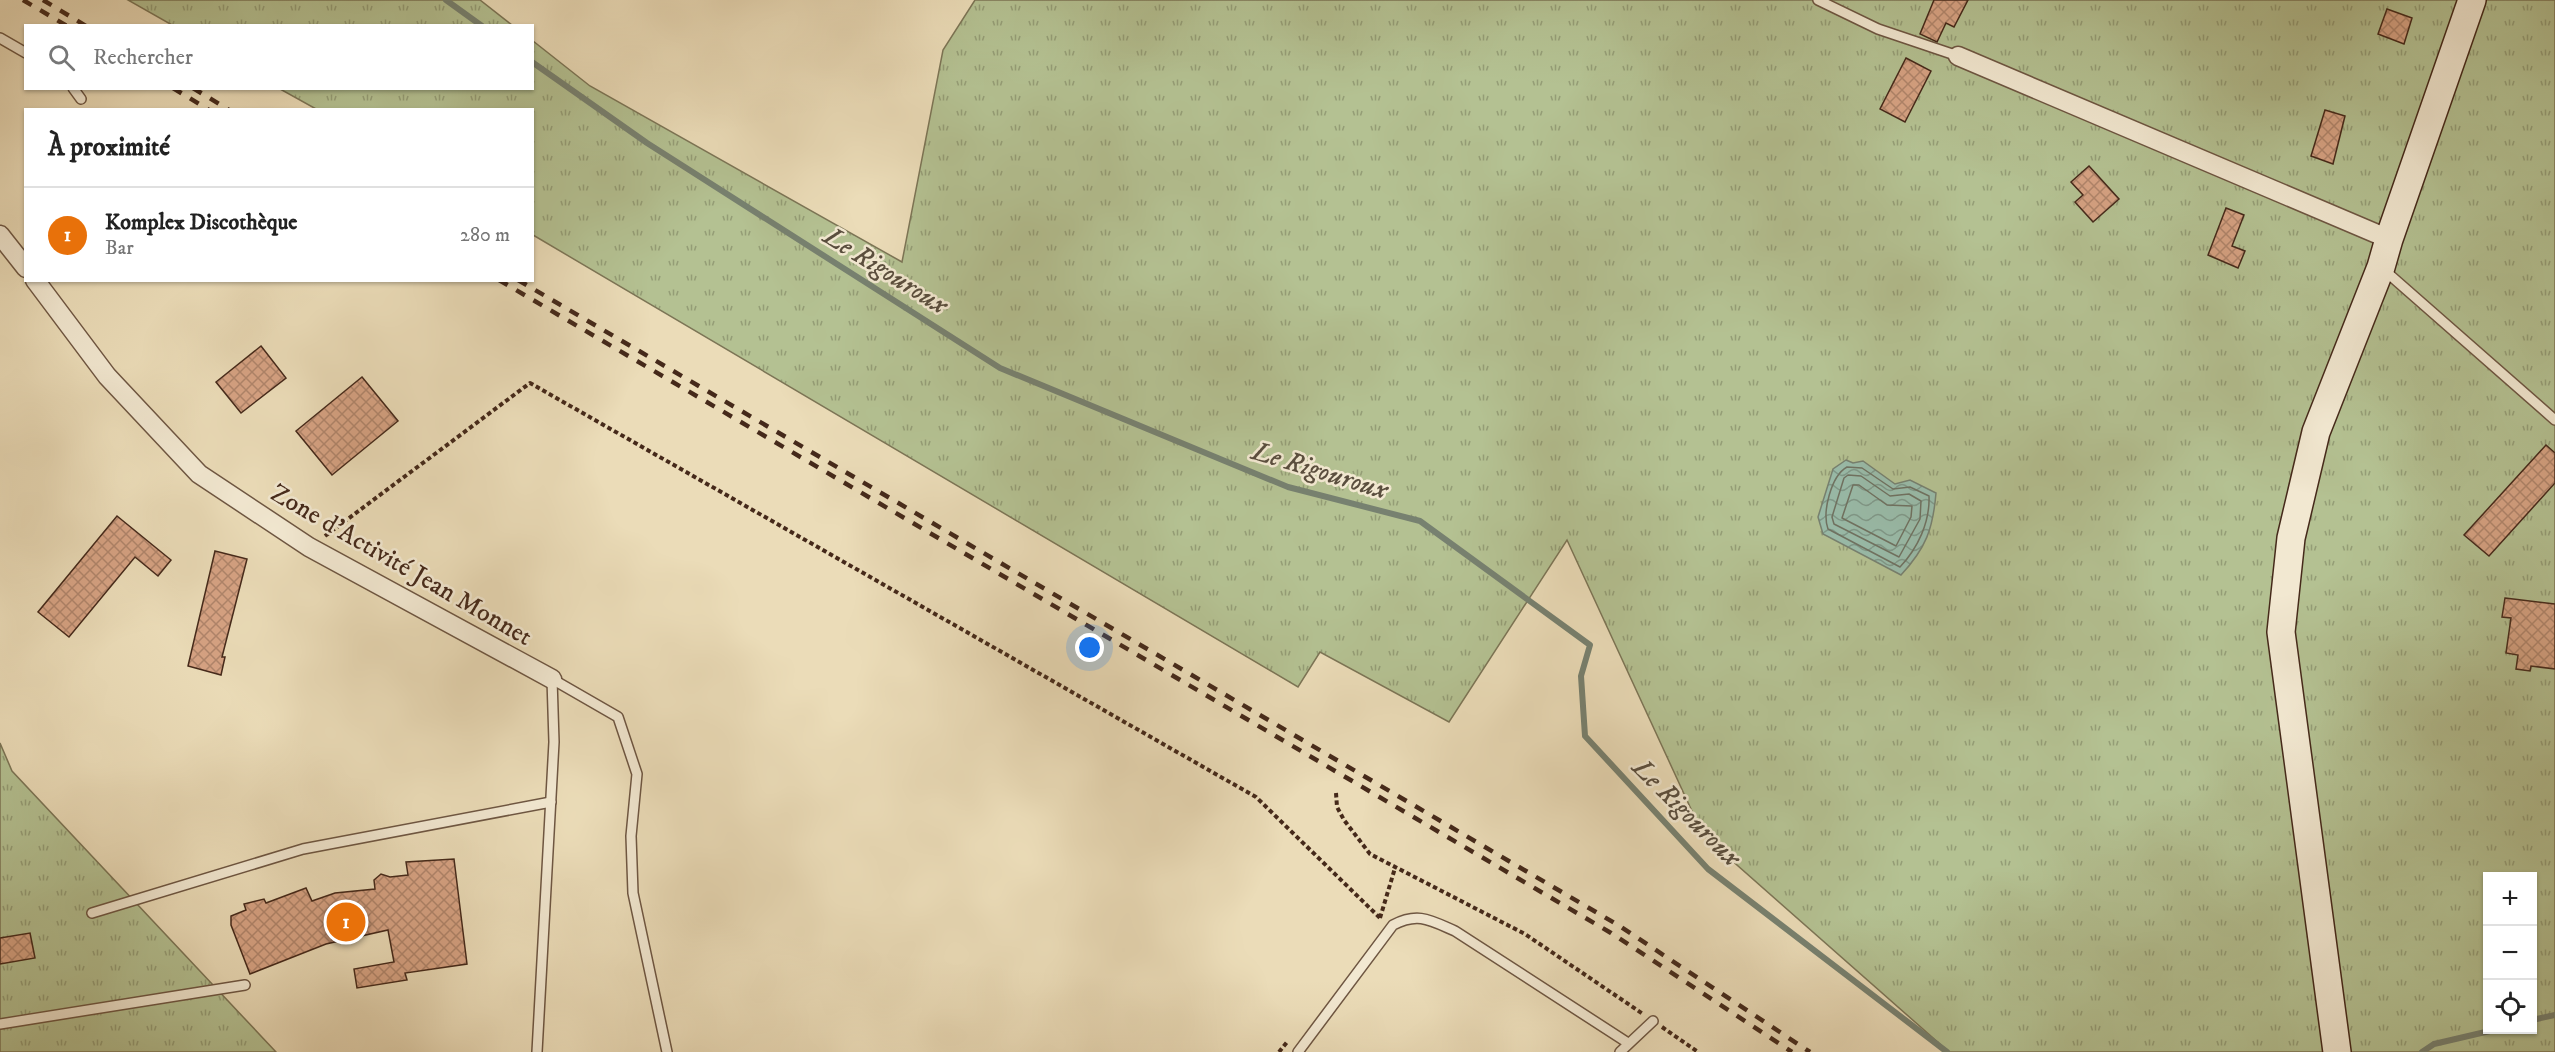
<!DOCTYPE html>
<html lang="fr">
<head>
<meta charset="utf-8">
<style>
  body { margin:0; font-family:"IM FELL DW Pica",serif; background:#f6f6f6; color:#222 }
  .controls { position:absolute; right:18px; bottom:18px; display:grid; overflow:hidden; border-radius:0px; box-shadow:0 2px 4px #0004 }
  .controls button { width:54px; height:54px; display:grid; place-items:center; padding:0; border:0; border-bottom:2px solid #e0e0e0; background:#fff; color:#222; font:30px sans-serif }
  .you { position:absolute; left:1090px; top:648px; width:21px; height:21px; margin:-15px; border:4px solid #fff; border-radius:50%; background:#1a73e8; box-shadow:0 0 0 9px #1a73e833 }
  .badge { display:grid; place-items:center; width:39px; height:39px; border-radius:50%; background:#8f2418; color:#fff; font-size:20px; font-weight:700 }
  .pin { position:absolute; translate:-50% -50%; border:3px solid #fff; box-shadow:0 2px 6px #0006 }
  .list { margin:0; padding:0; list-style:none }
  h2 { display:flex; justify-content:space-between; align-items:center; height:78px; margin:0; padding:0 24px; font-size:26px }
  h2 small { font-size:20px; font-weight:400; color:#767676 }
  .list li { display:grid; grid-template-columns:39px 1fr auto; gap:18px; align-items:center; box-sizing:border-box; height:96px; padding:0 24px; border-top:2px solid #e0e0e0 }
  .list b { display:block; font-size:22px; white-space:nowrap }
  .list p { margin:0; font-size:20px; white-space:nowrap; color:#767676 }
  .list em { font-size:20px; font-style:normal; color:#767676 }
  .icon { flex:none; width:33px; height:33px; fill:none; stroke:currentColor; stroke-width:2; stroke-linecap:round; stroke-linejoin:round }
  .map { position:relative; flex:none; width:2555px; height:1052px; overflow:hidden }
  .search { position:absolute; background:#fff; box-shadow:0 2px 4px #0004; left:24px; top:24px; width:510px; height:66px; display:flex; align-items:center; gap:15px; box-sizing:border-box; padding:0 21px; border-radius:0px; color:#767676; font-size:22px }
  .panel { position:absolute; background:#fff; box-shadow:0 2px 4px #0004; left:24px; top:108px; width:510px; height:174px; border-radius:0px }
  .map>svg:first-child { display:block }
  .grass { fill:url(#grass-tufts); stroke:#7c7556; stroke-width:1.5; fill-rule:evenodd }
  .water { fill:url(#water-waves); stroke:#778170; stroke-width:1.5 }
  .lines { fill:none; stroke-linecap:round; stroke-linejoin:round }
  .shore { stroke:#6f7262; stroke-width:1.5 }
  .stream { stroke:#778170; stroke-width:6 }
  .building { fill:url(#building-cross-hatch); stroke:#45291a; stroke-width:1.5 }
  .lane-casing { stroke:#6e5642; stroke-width:12 }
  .street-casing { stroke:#6e5642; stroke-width:21 }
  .secondary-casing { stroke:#45291a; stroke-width:30 }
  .path { stroke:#45291a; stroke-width:4; stroke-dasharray:4.5 3; stroke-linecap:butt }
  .lane { stroke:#f2e8d1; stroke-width:9 }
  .street { stroke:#f2e8d1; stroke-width:18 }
  .secondary { stroke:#f2e8d1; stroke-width:27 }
  .rail { stroke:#45291a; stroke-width:4.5; stroke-dasharray:10 10; stroke-linecap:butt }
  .labels { text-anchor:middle; stroke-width:5; stroke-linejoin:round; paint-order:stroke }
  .street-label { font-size:26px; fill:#45291a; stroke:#f2e8d1 }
  .water-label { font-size:27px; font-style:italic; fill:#5a4e3e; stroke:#f2e8d1 }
</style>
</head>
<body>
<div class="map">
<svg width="2555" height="1052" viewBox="0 0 2555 1052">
  <defs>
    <pattern id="grass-tufts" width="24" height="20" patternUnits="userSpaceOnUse" patternTransform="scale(1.5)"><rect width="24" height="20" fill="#b4c192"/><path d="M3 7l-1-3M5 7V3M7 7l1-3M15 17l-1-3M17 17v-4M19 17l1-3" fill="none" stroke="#949d76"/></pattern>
    <pattern id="water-waves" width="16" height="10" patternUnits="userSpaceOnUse" patternTransform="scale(1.5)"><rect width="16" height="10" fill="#99bcaa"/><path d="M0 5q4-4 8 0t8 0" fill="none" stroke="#7f998a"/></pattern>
    <pattern id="building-cross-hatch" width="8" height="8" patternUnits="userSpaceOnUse" patternTransform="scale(1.5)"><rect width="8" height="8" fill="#d7a384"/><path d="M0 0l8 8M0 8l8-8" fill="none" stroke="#b0856b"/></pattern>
  </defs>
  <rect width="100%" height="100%" fill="#ebdcb8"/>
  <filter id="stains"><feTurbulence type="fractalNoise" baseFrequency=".00333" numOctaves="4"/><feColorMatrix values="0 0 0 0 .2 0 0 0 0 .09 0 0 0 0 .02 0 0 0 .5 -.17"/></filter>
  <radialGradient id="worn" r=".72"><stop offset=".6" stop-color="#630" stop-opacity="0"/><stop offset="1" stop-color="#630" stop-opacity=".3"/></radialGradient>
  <g class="grass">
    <polygon points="128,0 480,0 512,25 172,25"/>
    <path d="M975,0h1580v1052h-606l-246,-217 -136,-295 -118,182 -129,-70 -22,35 -765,-452 -1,-125 -216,-1 -36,-20 252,-1 1,-47 57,45 312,176 41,-212zM2488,876h44v154h-44z"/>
    <polygon points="0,743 12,771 276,1052 0,1052"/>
  </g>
  <path class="water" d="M1846,460l7,3 10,-2 32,23 15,-4 26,13c-3,36 -10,55 -35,82l-78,-41 -5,-17 15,-48z"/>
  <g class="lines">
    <g class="shore">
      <path d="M1847,467l15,1 31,21 17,-2 19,9c1,26 -11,52 -29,71l-72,-38c-6,-17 3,-53 19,-62z"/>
      <polygon points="1848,475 1861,476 1890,496 1909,494 1921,501 1920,519 1899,557 1834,524 1832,517 1844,478"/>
      <polygon points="1853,485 1859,485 1887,505 1912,506 1911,517 1896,546 1842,518"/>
    </g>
    <g class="stream">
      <polyline points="446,0 482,26"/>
      <polyline points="532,62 647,143 1000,368 1288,487 1420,521 1590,645 1581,676 1585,736 1708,869 1947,1052"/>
      <polyline points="2532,1020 2555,1015"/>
      <polyline points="2422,1052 2434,1044 2494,1030"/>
    </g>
  </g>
  <g class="building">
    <polygon points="1934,0 1968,0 1954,27 1946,23 1937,42 1920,34"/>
    <polygon points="2387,9 2412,18 2404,44 2378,34"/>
    <polygon points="1906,58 1931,71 1905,122 1880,109"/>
    <polygon points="2325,110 2345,116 2333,164 2311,156"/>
    <polygon points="2089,166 2119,199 2093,222 2075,202 2083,195 2071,182"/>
    <polygon points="2226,208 2244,215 2232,246 2245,251 2238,268 2208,255"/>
    <polygon points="261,346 286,378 241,413 216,382"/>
    <polygon points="362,377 398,421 332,475 296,431"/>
    <polygon points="2546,445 2555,453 2555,483 2489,556 2464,535"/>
    <polygon points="117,516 171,560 158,576 135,557 69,637 38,612"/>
    <polygon points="215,551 247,559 222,657 225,657 221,675 188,666"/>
    <polygon points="2505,598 2555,604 2555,669 2531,666 2530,671 2516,669 2518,655 2506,653 2511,618 2502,617"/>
    <polygon points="454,859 467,964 405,973 407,980 357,988 354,969 394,962 388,930 326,944 250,974 231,925 231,916 246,910 244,904 264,899 266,903 306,888 312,901 335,893 375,889 374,880 381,874 390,877 408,875 406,862"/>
    <polygon points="30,933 35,958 0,964 0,938"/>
  </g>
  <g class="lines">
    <g class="lane-casing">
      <g id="lane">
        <polyline points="1818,0 1878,29 1958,56"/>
        <polyline points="0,38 26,53"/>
        <polyline points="73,88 81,99"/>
        <polyline points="2383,269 2555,420"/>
        <polyline points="552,679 618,717 637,774 631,836 633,893 667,1052"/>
        <polyline points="92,913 303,849 551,802"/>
        <polyline points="0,1024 245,985"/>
        <polyline points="537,1052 554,742 552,679"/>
        <path d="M1298,1052l95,-127c25,-13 37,-5 62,6l173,112"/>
        <polyline points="1620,1052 1653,1021"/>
      </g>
    </g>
    <g class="street-casing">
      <g id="street">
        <polyline points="1958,56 2389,239"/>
        <polyline points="0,235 26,268"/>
        <polyline points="35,280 107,376 199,474 309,547 552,679"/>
      </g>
    </g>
    <g class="secondary-casing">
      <polyline id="secondary" points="2337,1052 2281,632 2291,538 2316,432 2381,267 2389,239 2472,0"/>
    </g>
    <g class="path">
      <polyline points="325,536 530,383 1256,797 1380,918"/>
      <polyline points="1336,793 1337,807 1344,820 1370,854 1525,934 1643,1014"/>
      <polyline points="1380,918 1395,868"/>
      <polyline points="1662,1027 1698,1052"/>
      <polyline points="1279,1052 1287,1042"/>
    </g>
    <use href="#lane" class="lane"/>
    <use href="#street" class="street"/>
    <use href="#secondary" class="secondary"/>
    <g class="rail">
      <polyline points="23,0 67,26"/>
      <polyline points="43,0 86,26"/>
      <polyline points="173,88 209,110"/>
      <polyline points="193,88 229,110"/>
      <polyline points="499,280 1611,933 1792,1052"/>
      <polyline points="518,280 1618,925 1810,1052"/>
    </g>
  </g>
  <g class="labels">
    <g class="street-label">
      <text transform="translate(402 564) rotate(30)" y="9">Zone d'Activité Jean Monnet</text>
    </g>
    <g class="water-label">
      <text transform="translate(886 270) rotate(32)" y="9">Le Rigouroux</text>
      <text transform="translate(1320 470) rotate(17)" y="9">Le Rigouroux</text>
      <text transform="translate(1687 812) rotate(45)" y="9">Le Rigouroux</text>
    </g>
  </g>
  <rect width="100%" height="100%" filter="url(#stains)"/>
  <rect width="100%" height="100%" fill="url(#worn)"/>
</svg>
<div class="controls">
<button>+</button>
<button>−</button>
<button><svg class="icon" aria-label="locate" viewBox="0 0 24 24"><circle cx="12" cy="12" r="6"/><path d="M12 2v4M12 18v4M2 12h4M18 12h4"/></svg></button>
</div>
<div class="you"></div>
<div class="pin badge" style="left:346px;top:922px;background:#e8710a">1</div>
<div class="search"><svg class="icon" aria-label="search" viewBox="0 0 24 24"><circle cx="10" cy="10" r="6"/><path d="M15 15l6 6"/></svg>Rechercher</div>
<section class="panel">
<h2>À proximité<small></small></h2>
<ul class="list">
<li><span class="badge" style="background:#e8710a">1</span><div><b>Komplex Discothèque</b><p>Bar</p></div><em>280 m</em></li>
</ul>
</section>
</div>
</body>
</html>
